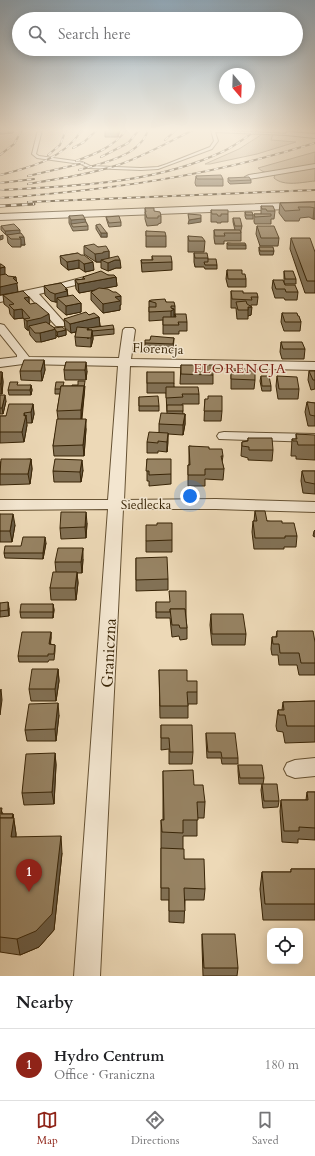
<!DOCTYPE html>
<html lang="en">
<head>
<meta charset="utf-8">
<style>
  body { margin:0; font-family:Cardo,serif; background:#f6f6f6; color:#202124 }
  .controls { position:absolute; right:12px; bottom:12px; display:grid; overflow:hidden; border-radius:8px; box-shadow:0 2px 10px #0003 }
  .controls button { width:36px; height:36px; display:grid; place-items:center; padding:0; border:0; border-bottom:1px solid #e0e0e0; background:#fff; color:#202124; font:20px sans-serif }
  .compass { position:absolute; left:219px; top:68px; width:36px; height:36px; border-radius:50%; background:#fff; box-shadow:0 2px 10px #0003; rotate:161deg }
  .you { position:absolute; left:190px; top:496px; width:14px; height:14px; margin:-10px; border:3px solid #fff; border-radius:50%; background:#1a73e8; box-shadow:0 0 0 6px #1a73e833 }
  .badge { display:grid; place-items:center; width:26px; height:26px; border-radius:50%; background:#8f2418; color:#fff; font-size:13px; font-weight:700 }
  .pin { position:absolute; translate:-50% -33px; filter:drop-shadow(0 1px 2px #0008) }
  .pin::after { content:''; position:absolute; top:21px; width:14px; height:12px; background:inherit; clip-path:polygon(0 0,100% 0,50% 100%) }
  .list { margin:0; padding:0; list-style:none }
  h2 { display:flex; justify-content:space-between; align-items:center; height:52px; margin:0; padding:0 16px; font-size:17px }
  h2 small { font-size:13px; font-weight:400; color:#757577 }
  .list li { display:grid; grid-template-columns:26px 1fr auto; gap:12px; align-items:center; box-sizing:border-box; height:72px; padding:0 16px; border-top:1px solid #e0e0e0 }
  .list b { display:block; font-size:15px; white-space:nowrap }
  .list p { margin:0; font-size:13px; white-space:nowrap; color:#757577 }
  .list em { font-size:13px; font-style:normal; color:#757577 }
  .icon { flex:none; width:22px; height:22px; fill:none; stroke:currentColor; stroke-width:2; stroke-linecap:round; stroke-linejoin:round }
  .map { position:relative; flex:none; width:315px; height:976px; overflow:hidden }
  .search { position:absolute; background:#fff; box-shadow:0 2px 10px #0003; left:12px; right:12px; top:12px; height:44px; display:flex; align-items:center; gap:10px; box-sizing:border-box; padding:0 14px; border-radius:22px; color:#757577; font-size:15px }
  .sheet { height:124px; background:#fff }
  nav { display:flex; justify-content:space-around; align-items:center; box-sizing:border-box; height:56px; border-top:1px solid #e0e0e0; background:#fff; font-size:11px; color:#757577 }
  nav a { display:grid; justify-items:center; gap:2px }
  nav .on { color:#8f2418 }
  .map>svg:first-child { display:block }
  .green { fill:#ceba99; stroke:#847050 }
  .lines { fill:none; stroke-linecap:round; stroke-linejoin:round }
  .lane-casing { stroke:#665233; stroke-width:2 }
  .street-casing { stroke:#665233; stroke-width:2 }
  .lane { fill:#f3e6d0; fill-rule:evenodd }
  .street { fill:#f3e6d0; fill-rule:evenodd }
  .rail-far1-casing { stroke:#392507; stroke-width:2 }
  .rail-casing { stroke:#392507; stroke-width:3 }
  .rail-far1 { stroke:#f3e6d0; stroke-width:1.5; stroke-dasharray:4.5; stroke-linecap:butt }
  .rail { stroke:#f3e6d0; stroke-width:2; stroke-dasharray:5.5; stroke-linecap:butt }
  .wall { fill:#827155; stroke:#392507 }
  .shaded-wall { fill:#6a5c45; stroke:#392507 }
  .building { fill:#978363; stroke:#392507 }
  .labels { text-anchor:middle; stroke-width:3; stroke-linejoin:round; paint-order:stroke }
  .street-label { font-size:13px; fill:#392507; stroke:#f3e6d0 }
  .neighbourhood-label { font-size:14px; letter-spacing:1px; fill:#7a1f14; stroke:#f3e6d0 }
  .near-street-label { font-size:16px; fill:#392507; stroke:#f3e6d0 }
</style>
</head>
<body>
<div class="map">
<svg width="315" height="976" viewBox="0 0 315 976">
  <rect width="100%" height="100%" fill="#edd9b7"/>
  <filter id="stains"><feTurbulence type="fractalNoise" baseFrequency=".005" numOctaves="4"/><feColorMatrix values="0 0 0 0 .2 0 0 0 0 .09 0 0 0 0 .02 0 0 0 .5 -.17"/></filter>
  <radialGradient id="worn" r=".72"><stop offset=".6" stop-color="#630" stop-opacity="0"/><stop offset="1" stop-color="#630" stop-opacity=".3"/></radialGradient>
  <g class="green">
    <polygon points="264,133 273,134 271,140 296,142 257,154 210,164 205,164 239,149"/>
    <polygon points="315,152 315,165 267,173 262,171 258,168"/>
    <path d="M315,168v13c-12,1 -31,6 -41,-3l1,-4z"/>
  </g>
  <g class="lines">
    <g class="lane-casing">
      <polygon id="lane" points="38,130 42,130 36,154 39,156 82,162 90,166 141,168 158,167 167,164 210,147 214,141 211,130 290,134 288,135 215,132 218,141 212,149 158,169 141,170 89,168 81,164 37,158 32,154"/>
    </g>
    <g class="street-casing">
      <g id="street">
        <polygon points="288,132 315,134 315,138 286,135 286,133"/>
        <polygon points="315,164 315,168 249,179 245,177 249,175"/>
        <polygon points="315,202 315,208 0,220 0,214"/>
        <polygon points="92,275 96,276 97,278 96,280 39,294 64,322 66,324 64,326 56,326 29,296 0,302 0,296 62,283"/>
        <polygon points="0,324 4,325 29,357 119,358 123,330 125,328 133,328 135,330 131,359 315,362 315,370 130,366 124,500 216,499 315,502 315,512 216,509 123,509 100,976 74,976 108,509 0,510 0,500 108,500 118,366 23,364 0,367 0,359 17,357 17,355 0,334"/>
        <polygon points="224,432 315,434 315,442 219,439 217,436 219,433"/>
        <polygon points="315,758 315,776 295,778 287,775 284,769 287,763 295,760"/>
      </g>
    </g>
    <use href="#lane" class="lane"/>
    <use href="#street" class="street"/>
    <g class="rail-far1-casing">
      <g id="rail-far1">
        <polyline points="165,140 176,130"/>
        <polyline points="73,148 84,142 97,130"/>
        <polyline points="0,155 14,144 22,130"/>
        <polyline points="48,155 60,145 66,130"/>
        <polyline points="101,157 128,143 139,130"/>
        <path d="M76,161c19,-7 38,-14 50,-31"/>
        <path d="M79,170c24,-7 61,-14 69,-40"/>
        <path d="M0,175c32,-8 63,-16 82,-45"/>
        <polyline points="28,176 84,163"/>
        <polyline points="0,183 34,179"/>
        <path d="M28,184c31,-5 63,-10 93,-20 25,-9 48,-22 72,-34"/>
        <path d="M0,190c74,-4 155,-6 224,-39 11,-5 22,-14 33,-21"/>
        <path d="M0,198c109,-8 210,-22 315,-55"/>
        <polyline points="28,202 315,190"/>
      </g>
    </g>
    <g class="rail-casing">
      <polyline id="rail" points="0,206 34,204"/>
    </g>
    <use href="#rail-far1" class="rail-far1"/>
    <use href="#rail" class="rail"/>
  </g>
  <g class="wall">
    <polygon points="0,130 14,130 13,133 0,134"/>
    <polygon points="105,130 120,130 118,137 105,137"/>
    <polygon points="196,176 223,179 223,186 196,186 195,183"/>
    <polygon points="228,178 251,180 251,183 230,184 228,182"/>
    <polygon points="315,202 315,219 313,219 309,217 300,218 299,221 285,221 279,213 280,203"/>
    <polygon points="261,206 275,211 274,219 271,219 271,224 255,224 254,222 254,214 261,214"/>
    <polygon points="145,208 154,211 161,216 161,223 158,224 158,225 147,226 145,219"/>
    <polygon points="211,210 228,214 228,222 221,222 221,223 217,223 217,222 211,222"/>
    <polygon points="245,212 253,215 253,219 246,219 245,216"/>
    <polygon points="69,216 85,219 86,222 88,226 88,230 73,231 69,223"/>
    <polygon points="106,217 121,222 121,226 109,227 107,221"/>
    <polygon points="233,218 242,226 241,230 241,241 224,241 224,244 215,244 214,238 214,230 235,230 233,222"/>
    <polygon points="96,225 107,233 107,237 101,237 96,229"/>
    <polygon points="1,226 20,233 25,245 21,245 21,247 12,247 8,243 7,235 9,235 6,235 1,230"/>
    <polygon points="257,226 279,238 278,246 260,246 256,234"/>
    <polygon points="146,231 166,236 166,247 146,247"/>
    <polygon points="188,236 205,241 204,252 188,252"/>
    <polygon points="291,238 315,252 315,293 305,293 290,249"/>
    <polygon points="227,243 246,245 246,249 227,249"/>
    <polygon points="84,246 98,247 109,251 109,258 121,268 116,268 108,271 101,268 101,262 96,262 84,254"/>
    <polygon points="259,247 274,251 273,255 260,255 259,251"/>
    <polygon points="78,253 94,270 85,272 79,268 68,270 61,264 60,256"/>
    <polygon points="194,253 208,258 208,259 217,265 217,269 205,269 204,267 195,267 194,262"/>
    <polygon points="152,256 172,262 172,270 142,272 141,260 152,260"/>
    <polygon points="227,270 242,274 246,279 246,287 228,287 226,279"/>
    <polygon points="284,271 296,279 296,284 284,284 285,285 298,292 297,300 285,300 284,298 275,298 272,288 273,280 284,283"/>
    <polygon points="108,275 116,277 117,286 103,288 121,305 120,305 120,310 103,313 91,300 91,292 95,290 79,293 76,289 75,280 83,279 83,277"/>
    <polygon points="44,286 67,289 68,296 81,303 81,312 66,315 57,307 57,302 55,302 51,301 45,295"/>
    <polygon points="231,291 243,293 258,297 257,305 251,305 251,315 248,316 248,319 237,319 236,308 231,308"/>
    <polygon points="3,295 29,297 29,303 50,323 48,324 54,328 66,330 66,335 58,337 56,335 56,338 41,342 36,342 30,335 29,330 27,330 25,328 24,319 23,318 14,319 10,314 9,308 4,304"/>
    <polygon points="149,301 166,302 175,306 175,315 174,315 174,317 175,317 175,314 187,322 187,331 179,331 179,334 163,334 163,320 149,321"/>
    <polygon points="282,313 298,316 301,322 300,331 284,331 281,322"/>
    <polygon points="89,315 99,317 100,326 114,329 114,334 93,336 93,339 91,347 76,346 75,337 76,332 71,333 65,328 64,319"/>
    <polygon points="174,338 173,353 145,353 145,343 150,340"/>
    <polygon points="281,342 305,349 304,359 282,359 280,352"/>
    <polygon points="44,360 45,370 42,381 21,380 20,371"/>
    <polygon points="66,362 87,371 86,380 65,380 64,370"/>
    <polygon points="181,365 213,375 213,384 180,384"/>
    <polygon points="231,370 255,380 254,389 231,389"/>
    <polygon points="309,371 315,371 315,389 311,390 308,380"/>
    <polygon points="0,372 2,372 3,382 2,394 0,394"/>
    <polygon points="147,372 174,383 174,387 199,394 199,404 182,404 183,414 185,414 185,424 183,435 168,434 167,452 158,451 158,453 147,453 147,442 159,432 159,424 167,413 166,393 147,393"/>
    <polygon points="261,376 271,386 271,391 262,391 260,381"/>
    <polygon points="277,376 299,389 298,399 278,399 276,386"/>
    <polygon points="31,385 32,390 31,395 9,395 8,390"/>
    <polygon points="64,386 85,386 82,419 86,429 84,456 54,456 53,446 58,419 57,411 60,394 55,394 55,389"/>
    <polygon points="0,395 6,401 3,414 0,414"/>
    <polygon points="139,397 159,406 159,411 139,411"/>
    <polygon points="205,399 222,411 221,421 204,421"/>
    <polygon points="307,402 315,403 315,426 308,426 305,412"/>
    <polygon points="33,404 34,414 32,423 26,423 27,425 24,442 0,443 0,416 6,416"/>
    <polygon points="296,434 315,437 315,460 296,459 296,456 291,456 292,439 296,439"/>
    <polygon points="248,438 273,450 272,461 248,460 248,458 241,456 242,442 248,441"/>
    <polygon points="189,446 209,449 223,456 222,462 224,469 223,480 205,479 205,486 188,486 188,465 189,465"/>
    <polygon points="31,459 32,469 30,484 0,485 0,462"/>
    <polygon points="147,459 171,474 171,484 149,486 149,481 147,481"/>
    <polygon points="83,470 81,482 54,482 53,471"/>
    <polygon points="302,471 315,471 315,494 303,493 301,481"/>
    <polygon points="255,511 267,521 282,523 297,536 296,547 284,547 284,549 254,549 252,532 253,521 254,521"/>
    <polygon points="0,514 15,525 12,542 0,542"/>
    <polygon points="87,523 86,538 61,539 60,528"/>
    <polygon points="157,525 172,540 172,552 146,552 146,541"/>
    <polygon points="315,530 315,537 313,536 314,531"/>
    <polygon points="46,543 43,559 5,558 4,553"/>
    <polygon points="136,558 168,579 168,590 136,591"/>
    <polygon points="83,559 82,573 77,573 78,583 76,600 51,600 50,588 56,572 55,562"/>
    <polygon points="156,602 186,612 186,618 187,628 187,639 180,640 179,636 172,637 170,618 156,618"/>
    <polygon points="0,603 9,608 9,616 0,617"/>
    <polygon points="53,604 54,610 53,618 21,618 20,612"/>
    <polygon points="211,614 246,634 245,645 212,645 210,625"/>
    <polygon points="277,631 315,642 315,675 299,675 297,665 279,665 278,655 272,655 271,649 272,637 276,637"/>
    <polygon points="51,632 51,638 50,644 55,645 55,651 54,660 49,660 48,662 19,662 18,656"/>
    <polygon points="58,669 59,681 56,701 31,701 29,689"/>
    <polygon points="159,670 187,681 197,692 197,704 188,704 188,718 160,718"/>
    <polygon points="315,701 315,742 285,743 283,732 277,731 276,726 278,710 282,710 283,702"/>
    <polygon points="59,715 56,741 27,741 25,730"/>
    <polygon points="161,725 193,752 192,764 169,764 169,749 161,750"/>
    <polygon points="206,733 238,758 238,764 222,764 221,758 207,758 206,739"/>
    <polygon points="55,753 56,765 54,804 24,805 22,793"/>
    <polygon points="238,765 264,778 263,784 279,801 278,807 263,808 261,790 262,784 239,784 238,771"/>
    <polygon points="163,771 194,785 205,802 204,818 197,818 197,836 183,836 183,849 184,859 205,889 204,900 185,900 184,923 169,922 169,900 161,900 161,820 163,820"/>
    <polygon points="307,792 315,792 315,840 298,839 298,843 282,842 280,811 281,800 306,800"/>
    <polygon points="0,808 3,814 13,814 16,834 16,837 62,853 54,930 39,947 20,955 0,952"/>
    <polygon points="291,869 315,869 315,920 263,920 260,889 262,872 291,872"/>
    <polygon points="202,934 238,968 237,976 203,976 202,945"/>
  </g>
  <g class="shaded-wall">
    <polygon points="118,130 120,130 118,137"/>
    <polygon points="314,208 315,208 315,219 313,219"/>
    <polygon points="201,218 201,222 188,224 189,220"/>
    <polygon points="85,219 86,226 71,224 71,220"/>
    <polygon points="20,230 20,234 6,235 5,231"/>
    <rect x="101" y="233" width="6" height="4"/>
    <polygon points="3,235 3,239 0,240 0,236"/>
    <polygon points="19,237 24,237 25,245 21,245 21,239"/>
    <polygon points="109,251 109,260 101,260 101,262 96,262 95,254 103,252"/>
    <polygon points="79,260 79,268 68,270 67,262"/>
    <polygon points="115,260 120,260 121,268 116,268 108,271 108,263"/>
    <polygon points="93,262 94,270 85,272 84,264"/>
    <polygon points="5,267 5,276 0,277 0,268"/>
    <polygon points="16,277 18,292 0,295 0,287 13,278"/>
    <polygon points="116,277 117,286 79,293 78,284"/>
    <polygon points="65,289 67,289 68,300 57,298 57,302 55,302 55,294"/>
    <polygon points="121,296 121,305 120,305 120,310 103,313 103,304 115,297"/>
    <polygon points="29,297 29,306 24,298"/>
    <polygon points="81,303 81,312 66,315 66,306"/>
    <polygon points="248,307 252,307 251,315 248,316"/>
    <polygon points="22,309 23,318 14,319 14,310"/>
    <polygon points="174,309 174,318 171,320 171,311"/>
    <polygon points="49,314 50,323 42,327 29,326 29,330 27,330 27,321"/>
    <polygon points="99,317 100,326 88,329 88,339 87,329 71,333 70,324"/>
    <polygon points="56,329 56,338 41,342 40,333"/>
    <polygon points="66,330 66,335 58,337 57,332"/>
    <polygon points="92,330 93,339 91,347 91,338"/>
    <polygon points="44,360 45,370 42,381 41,371"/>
    <polygon points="86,362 87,371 86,380 85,370"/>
    <polygon points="2,372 3,382 2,394 1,384"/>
    <polygon points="31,385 32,390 31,395 30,390"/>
    <polygon points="84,386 84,395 81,420 81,410"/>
    <polygon points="5,395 6,401 3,414 2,408"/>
    <polygon points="33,404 34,414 32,423 31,412"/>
    <polygon points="24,413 25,419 26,415 27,425 24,442 22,432"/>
    <polygon points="185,414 185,424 183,435 183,425"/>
    <polygon points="86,419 86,429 84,456 83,445"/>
    <polygon points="168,433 168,443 167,452 167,442"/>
    <polygon points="31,459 32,469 30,484 28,474"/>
    <polygon points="82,460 83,470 81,482 80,472"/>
    <polygon points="86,512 87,523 86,538 85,527"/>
    <polygon points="13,514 15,525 12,542 10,531"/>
    <polygon points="45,537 46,543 43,559 43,553"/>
    <polygon points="83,548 83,559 82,573 81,562"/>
    <polygon points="77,572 78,583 76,600 75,588"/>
    <polygon points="8,602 9,608 9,616 8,610"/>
    <polygon points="53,604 54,610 53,618"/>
    <polygon points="51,632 51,638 50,651 49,644"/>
    <polygon points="58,669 59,681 56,701 55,689"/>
    <polygon points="1,689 2,700 0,715 0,693"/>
    <polygon points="58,703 59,715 56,741 55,729"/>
    <polygon points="55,753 56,765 54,804 52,792"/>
    <polygon points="13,814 16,834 14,853 11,837"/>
    <polygon points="61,836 62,853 54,930 39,947 20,955 17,939"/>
  </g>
  <g class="building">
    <polygon points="221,175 223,179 197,179 196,176"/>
    <polygon points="249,177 251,180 230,181 228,178"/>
    <polygon points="315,202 315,208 310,207 298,207 300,210 285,211 280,203"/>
    <polygon points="261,206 273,206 275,211 267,211 266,209 262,209"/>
    <polygon points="145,208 154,208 154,211 160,212 161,216 158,216 158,218 147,218 145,212 146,212"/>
    <polygon points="211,210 228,210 228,214 221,214 221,216 218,216 217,214 212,214"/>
    <polygon points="245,212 252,212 253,215 246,215"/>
    <polygon points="188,214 201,215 201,218 189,220"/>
    <polygon points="254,214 271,214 271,216 255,217"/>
    <polygon points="83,215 85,219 71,220 69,216"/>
    <polygon points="119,216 121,222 109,223 106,217"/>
    <polygon points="233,218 240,218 242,226 235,226"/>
    <polygon points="86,222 88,226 73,227 71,224"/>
    <polygon points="14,224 20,230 5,231 1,226"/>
    <polygon points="100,224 107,233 101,233 96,225"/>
    <polygon points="257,226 274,226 279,238 261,238"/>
    <polygon points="214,230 240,230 241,233 224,233 225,236 215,236"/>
    <polygon points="146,231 165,232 166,236 146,236"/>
    <polygon points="21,233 24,237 19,237 21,239 11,239 7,235"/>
    <polygon points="188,236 202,237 205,241 189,241"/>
    <polygon points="291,238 310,238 315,252 315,281 307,281"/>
    <polygon points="227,243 245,243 246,245 228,245"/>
    <polygon points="94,244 98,247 106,246 109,251 103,252 103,253 95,254 84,246"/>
    <polygon points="259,247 273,247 274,251 260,251"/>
    <polygon points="78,253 81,255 84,255 93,262 84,264 79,260 67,262 60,256"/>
    <polygon points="194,253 207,253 208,258 195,258"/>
    <polygon points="118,256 120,260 115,260 108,263 101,260"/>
    <polygon points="152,256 171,256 172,262 142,263 141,260 153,260"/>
    <polygon points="208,259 216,259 217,265 205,265 204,262 208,262"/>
    <polygon points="0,264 1,264 5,267 0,268"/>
    <polygon points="227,270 242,270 242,274 245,274 246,279 228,279"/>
    <polygon points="101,271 108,275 114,275 116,277 78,284 75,280 85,279 83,277"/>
    <polygon points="284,271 293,271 296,279 285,279"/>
    <polygon points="6,274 8,276 16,277 13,278 18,283 0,287 0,275"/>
    <polygon points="273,280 283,280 285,285 295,285 298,292 286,292 285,289 276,289"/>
    <polygon points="61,283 67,289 65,289 67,291 55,294 50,292 44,286"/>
    <polygon points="99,288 108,289 113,292 116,292 121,296 115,297 120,301 103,304 91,292"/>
    <polygon points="23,291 29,297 24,298 30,304 36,303 49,314 41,318 27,321 24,319 30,318 22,309 14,310 9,305 14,304 3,295"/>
    <polygon points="231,291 243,291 243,293 257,293 258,297 251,297 252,300 232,299"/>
    <polygon points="73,295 81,303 66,306 57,298"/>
    <polygon points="165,299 166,302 174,302 175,306 171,306 171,308 174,309 171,311 149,312 149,307 156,307 156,303 149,301 151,300"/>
    <polygon points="246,301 247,304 252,307 248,307 248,310 238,310 236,302"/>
    <polygon points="86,312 89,315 94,313 99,317 70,324 64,319"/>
    <polygon points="282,313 297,313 298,316 299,316 301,322 285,322"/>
    <polygon points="175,314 186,314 187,322 178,322 179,325 163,325 163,317 176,317"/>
    <polygon points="46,322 56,329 40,333 35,333 29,326"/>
    <polygon points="113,325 114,329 92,331 92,330 89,330 88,328"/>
    <polygon points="62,327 66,330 57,332 54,328"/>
    <polygon points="77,327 88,328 87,330 92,330 91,338 75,337"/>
    <polygon points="151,336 174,338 173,344 145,343 145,340 150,340"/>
    <polygon points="281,342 302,342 305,349 283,349"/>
    <polygon points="24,360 44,360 41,371 20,371"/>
    <polygon points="66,362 86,362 85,370 64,370"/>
    <polygon points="181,365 213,365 213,375 181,374"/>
    <polygon points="231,370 255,371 255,380 231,379"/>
    <polygon points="309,371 315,371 315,380 313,380"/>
    <polygon points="0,372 2,372 1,384 0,384"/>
    <rect x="147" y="372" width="27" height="11"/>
    <polygon points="261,376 269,376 271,386 262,386"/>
    <polygon points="277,376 297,377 299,389 279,389"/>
    <polygon points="78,381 85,381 84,388 84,386 72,386 72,385 78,385"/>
    <polygon points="10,382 18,382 17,385 31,385 30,390 8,390"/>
    <polygon points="56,382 64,382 63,386 61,386 60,389 55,389"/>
    <polygon points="61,386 84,386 81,410 57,411"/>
    <polygon points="166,387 198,387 199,394 182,394 183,397 166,398"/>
    <polygon points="0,395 5,395 2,408 0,408"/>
    <polygon points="158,396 159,406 139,406 139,397"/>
    <polygon points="208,396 222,396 222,411 204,411 205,399 208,399"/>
    <polygon points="307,402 315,403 315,416 310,415"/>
    <polygon points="9,404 33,404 31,412 24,413 24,416 26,415 22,432 0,432 0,416 6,416"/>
    <rect x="167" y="405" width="16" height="6"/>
    <polygon points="161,413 185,414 183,425 159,424"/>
    <polygon points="57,419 86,419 83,445 53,446"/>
    <polygon points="149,432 168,433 167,442 158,441 158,443 147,442"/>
    <polygon points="296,434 315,435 315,445 298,445 297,441 293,441 292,439 297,439"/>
    <polygon points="248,438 272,438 273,450 249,450 249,447 242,446 242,442 248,441"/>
    <polygon points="189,446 209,447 209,449 222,449 223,456 221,456 224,469 205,469 205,475 188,475 188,465 190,465"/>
    <polygon points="1,459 31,459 28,474 0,474"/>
    <polygon points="55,459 82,460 80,472 53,471"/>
    <polygon points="147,459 171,459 171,474 149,475 149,471 146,471"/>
    <polygon points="302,471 315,471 315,484 305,482"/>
    <polygon points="255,511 265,511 267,521 282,521 282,523 294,523 297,536 285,536 285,538 255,538 253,521 257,521"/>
    <polygon points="61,512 86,512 85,527 60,528"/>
    <polygon points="0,514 13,514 10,531 0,531"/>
    <polygon points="157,523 172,523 172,540 146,541 146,525 157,525"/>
    <polygon points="23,537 45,537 43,553 4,553 5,546 21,546"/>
    <polygon points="58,548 83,548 81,562 55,562"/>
    <polygon points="167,557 168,579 136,580 136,558"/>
    <polygon points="53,572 77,572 75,588 50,588"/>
    <polygon points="169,591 186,591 186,612 185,612 185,609 170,609 170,612 156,612 156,602 170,602"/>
    <polygon points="8,602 8,610 0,611 0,603"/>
    <polygon points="21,604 53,604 53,612 20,612"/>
    <polygon points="170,609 185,609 187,628 180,628 179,625 172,625"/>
    <polygon points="211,614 243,614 246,634 212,634"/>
    <polygon points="277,631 313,631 315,642 315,663 301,663 299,653 280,653 279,644 273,644 272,637 277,637"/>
    <polygon points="22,632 51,632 49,644 55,645 54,654 48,654 48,656 18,656"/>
    <polygon points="32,669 58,669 55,689 29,689"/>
    <polygon points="159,670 187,670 187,681 197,681 197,692 187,692 188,706 160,706"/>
    <polygon points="315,701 315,726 287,726 285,715 279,715 278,710 284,710 283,702"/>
    <polygon points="58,703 55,729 25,730 29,704"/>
    <polygon points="161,725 192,725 193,752 170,752 169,738 161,738"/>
    <polygon points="206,733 235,733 238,758 222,758 221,752 208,752"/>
    <polygon points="55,753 52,792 22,793 26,754"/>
    <polygon points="238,765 262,765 264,778 240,778"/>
    <polygon points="193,770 194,785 203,785 204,794 205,802 197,802 198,820 183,820 183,833 162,832 161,820 164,820 163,771"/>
    <polygon points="262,784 277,784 279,801 264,801"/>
    <polygon points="307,792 315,792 315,828 299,827 299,831 284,831 281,800 308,800"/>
    <polygon points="0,808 2,808 1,814 13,814 12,818 0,818"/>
    <polygon points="0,818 14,818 11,837 61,836 52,914 36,931 17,939 0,937"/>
    <polygon points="161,848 184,849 184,859 204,859 205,889 184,888 185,911 169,911 169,888 161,888"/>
    <polygon points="291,869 315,869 315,904 265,904 262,872 291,872"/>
    <polygon points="202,934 235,934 238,968 204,968"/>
  </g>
  <linearGradient id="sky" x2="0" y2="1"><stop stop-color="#91aabc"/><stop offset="0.49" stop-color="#f7eedf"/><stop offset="1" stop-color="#f7eedf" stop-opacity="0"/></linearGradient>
  <rect width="315" height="266" fill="url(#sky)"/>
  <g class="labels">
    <g class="street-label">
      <text transform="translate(158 348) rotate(2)" y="5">Florencja</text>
      <text x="146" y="509">Siedlecka</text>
    </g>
    <g class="neighbourhood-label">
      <text x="240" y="373">FLORENCJA</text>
    </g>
    <g class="near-street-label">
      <text transform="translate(108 653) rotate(-87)" y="6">Graniczna</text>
    </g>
  </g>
  <rect width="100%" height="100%" filter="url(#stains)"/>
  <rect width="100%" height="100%" fill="url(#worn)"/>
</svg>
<div class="controls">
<button><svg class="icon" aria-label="locate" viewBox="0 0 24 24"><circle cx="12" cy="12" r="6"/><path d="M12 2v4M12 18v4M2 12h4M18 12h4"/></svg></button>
</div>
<svg class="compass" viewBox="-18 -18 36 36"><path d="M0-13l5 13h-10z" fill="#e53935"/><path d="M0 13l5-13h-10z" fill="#757577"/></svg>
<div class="you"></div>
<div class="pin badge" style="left:29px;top:892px">1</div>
<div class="search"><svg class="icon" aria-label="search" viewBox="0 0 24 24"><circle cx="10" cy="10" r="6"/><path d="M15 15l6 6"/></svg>Search here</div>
</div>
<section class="sheet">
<h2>Nearby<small></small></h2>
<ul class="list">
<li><span class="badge">1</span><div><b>Hydro Centrum</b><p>Office · Graniczna</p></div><em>180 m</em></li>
</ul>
</section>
<nav>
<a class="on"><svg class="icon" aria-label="map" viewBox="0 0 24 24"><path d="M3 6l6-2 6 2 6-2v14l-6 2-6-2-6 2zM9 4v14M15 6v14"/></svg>Map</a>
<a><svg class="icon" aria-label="directions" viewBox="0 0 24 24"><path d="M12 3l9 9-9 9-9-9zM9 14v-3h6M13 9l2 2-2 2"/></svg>Directions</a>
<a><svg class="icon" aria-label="saved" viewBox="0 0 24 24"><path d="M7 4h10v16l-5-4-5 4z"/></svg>Saved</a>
</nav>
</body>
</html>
